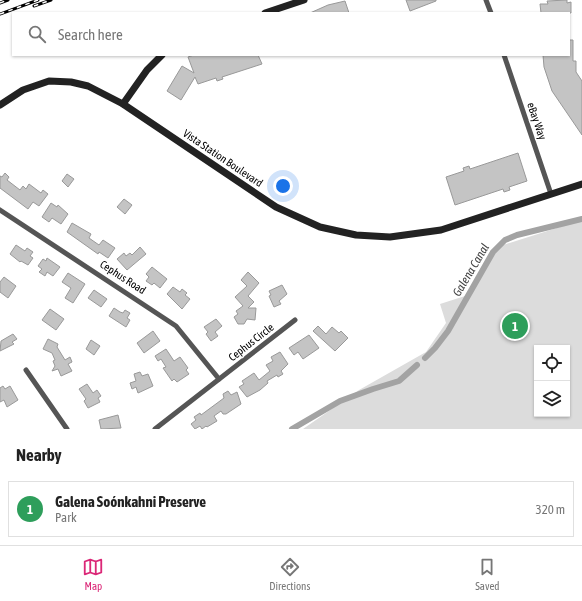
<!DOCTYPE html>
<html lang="en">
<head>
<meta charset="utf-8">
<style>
  body { margin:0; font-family:"Asap Condensed",sans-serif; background:#f2f2f2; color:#222 }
  .controls { position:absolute; right:12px; bottom:12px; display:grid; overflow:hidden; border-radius:0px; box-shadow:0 1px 3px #0004 }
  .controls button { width:36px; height:36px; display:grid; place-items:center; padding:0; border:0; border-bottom:1px solid #e0e0e0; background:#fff; color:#222; font:20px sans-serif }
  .you { position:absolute; left:283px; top:186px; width:14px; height:14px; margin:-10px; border:3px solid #fff; border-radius:50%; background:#1a73e8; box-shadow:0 0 0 6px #1a73e833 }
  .badge { display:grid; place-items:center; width:26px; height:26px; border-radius:50%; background:#db2777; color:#fff; font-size:13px; font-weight:700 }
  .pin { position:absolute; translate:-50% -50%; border:2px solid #fff; box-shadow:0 1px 4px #0006 }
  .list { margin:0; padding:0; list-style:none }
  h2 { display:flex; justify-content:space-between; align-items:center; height:52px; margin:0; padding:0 16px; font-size:17px }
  h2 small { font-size:13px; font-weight:400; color:#767676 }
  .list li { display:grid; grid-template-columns:26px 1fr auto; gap:12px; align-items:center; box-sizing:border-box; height:56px; margin:0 8px 8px; padding:0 8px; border:1px solid #e0e0e0; border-radius:0px }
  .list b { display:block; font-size:15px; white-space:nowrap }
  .list p { margin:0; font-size:13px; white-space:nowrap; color:#767676 }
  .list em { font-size:13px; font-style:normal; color:#767676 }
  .icon { flex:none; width:22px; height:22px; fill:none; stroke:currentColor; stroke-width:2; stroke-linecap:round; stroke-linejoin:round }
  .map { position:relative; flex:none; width:582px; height:429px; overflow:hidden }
  .search { position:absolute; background:#fff; box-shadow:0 1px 3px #0004; left:12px; right:12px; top:12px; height:44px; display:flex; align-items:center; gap:10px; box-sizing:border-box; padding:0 14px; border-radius:0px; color:#767676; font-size:15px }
  .sheet { height:116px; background:#fff }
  nav { display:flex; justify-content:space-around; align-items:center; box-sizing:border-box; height:56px; border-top:1px solid #e0e0e0; background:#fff; font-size:11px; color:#767676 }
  nav a { display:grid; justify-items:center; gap:2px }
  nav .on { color:#db2777 }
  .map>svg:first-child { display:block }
  .green { fill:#dcdcdc; fill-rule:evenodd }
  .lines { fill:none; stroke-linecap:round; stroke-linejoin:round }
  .canal { stroke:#a3a3a3; stroke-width:6 }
  .building { fill:#c4c4c4; stroke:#999 }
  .street { stroke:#555; stroke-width:5 }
  .secondary { stroke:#222; stroke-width:7 }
  .rail-casing { stroke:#000; stroke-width:3 }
  .rail { stroke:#fff; stroke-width:1.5; stroke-dasharray:4.5; stroke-linecap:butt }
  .labels { text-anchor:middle; stroke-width:3; stroke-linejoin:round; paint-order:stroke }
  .street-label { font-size:11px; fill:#000; stroke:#fff }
  .water-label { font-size:12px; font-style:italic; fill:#444; stroke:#fff }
</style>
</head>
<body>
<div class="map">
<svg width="582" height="429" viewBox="0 0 582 429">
  <rect width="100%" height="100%" fill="#fff"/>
  <path class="green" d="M582,220v209h-279l56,-39 67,-38 20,-29 -6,-19 25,-8 35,-50zM537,348h30v66h-30z"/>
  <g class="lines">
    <g class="canal">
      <polyline points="425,358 435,348 448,331 493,252 505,240 517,235 582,219"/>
      <polyline points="292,429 340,401 373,389 399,381 417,365"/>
    </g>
  </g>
  <g class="building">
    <polygon points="406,0 436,0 436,1 410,11"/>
    <polygon points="567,0 567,3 571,2 571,13 541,13 540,4 548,4 547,1"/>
    <polygon points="345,1 349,13 310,13 328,5"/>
    <polygon points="569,40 573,40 573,61 576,61 576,72 582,81 582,135 552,91 544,67 543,55 569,55"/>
    <polygon points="194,55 258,55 262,64 222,77 223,79 217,81 216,78 198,84 195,77 181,100 167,91 182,66 194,73 188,57"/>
    <polygon points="518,153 527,181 509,187 510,190 504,192 503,189 455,205 446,177 464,171 463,168 469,166 470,169"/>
    <polygon points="5,173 9,177 7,180 20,190 23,186 26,189 29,184 41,193 43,190 48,194 39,206 33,202 28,209 0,188 0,176 2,177"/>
    <polygon points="67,174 74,179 68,187 62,181"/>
    <polygon points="124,199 132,205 125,214 117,207"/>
    <polygon points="51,203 57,207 58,205 68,214 61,224 52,218 49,222 42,217"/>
    <polygon points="72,223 91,234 89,238 99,245 103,240 115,248 108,258 99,252 98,254 67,232"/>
    <polygon points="16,245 25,251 27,248 33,252 30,256 33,258 28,265 21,261 20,262 10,254"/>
    <polygon points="140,247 146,254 127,270 117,259 124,253 126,256 130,253 132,255"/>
    <polygon points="47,258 60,267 53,276 47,272 45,276 39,272 42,269 38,266 43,259 46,261"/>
    <polygon points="152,267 167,279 160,288 154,283 152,285 146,281 149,277 146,274"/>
    <polygon points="248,272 259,283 248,296 254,302 248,308 256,308 255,320 247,319 244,324 238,324 234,317 238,314 236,311 243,306 235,297 247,286 241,280"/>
    <polygon points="68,273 85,284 73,303 65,298 71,288 62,282"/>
    <polygon points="4,277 16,286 8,298 0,292 0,282"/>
    <polygon points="282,285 287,294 279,301 281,304 274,307 269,296 271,295 269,291"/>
    <polygon points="173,287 180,292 182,289 187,293 185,295 190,299 182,309 167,294"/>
    <polygon points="94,290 107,299 101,307 88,298"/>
    <polygon points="114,308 120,312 123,313 125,310 130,313 127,318 130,320 126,327 109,316"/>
    <polygon points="50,309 64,319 56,330 42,320"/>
    <polygon points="216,319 222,326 215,332 218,336 211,341 206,334 208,332 204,327"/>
    <polygon points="318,326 326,334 332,327 339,333 341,331 348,338 335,351 313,331"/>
    <polygon points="153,331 160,341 144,353 137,343"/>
    <polygon points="13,334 17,339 12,342 14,344 0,351 1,341"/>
    <polygon points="309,335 319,348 303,359 298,352 294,355 289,348"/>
    <polygon points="48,339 58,344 57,347 65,360 70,357 72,362 68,364 72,371 61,376 58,369 52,371 55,366 53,361 55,360 52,353 43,349"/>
    <polygon points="91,340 100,346 94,355 86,349"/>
    <polygon points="166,349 174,361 180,357 188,368 186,370 189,374 177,382 174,379 172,381 163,368 166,367 161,359 158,361 155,356"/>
    <polygon points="280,352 288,364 281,371 283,374 278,377 277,375 267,381 268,383 260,390 247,397 239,387 244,384 242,381 254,373 259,380 270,371 266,365 273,361 271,357"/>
    <polygon points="140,372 142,376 148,374 153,386 138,393 136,387 132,389 130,383 136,381 134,374"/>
    <polygon points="87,384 93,393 97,390 101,396 98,398 100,402 88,408 84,401 86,399 79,389"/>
    <polygon points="3,386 5,389 10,386 18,400 7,407 4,400 0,402 0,388"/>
    <polygon points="228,391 231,395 237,392 241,404 226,414 223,414 221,411 214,416 217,421 207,427 206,426 202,429 200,426 195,429 191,424 196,420 194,417 200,413 201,415 224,398 223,394"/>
    <polygon points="118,415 121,428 101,429 99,420"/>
  </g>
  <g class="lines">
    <g class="street">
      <polyline points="486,0 491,13"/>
      <polyline points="504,55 551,194"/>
      <polyline points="0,210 176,326 219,379"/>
      <polyline points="26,370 67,429"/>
      <polyline points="155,429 295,320"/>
    </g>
    <g class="secondary">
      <polyline points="265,13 304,0"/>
      <polyline points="123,104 147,70 162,55"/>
      <polyline points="0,105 23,90 49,81 71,82 88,86 123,104 276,207 320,227 356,235 390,237 441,230 582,184"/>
    </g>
    <g class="rail-casing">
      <g id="rail">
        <polyline points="0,3 8,0"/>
        <polyline points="34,6 51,0"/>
        <polyline points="0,14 38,0"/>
      </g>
    </g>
    <use href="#rail" class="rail"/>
  </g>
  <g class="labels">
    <g class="street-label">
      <text transform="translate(537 121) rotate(71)" y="4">eBay Way</text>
      <text transform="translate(223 158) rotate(34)" y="4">Vista Station Boulevard</text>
      <text transform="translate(123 277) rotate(33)" y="4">Cephus Road</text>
      <text transform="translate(251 342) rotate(-38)" y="4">Cephus Circle</text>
    </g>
    <g class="water-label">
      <text transform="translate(471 270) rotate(-59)" y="4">Galena Canal</text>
    </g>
  </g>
</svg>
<div class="controls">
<button><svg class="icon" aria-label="locate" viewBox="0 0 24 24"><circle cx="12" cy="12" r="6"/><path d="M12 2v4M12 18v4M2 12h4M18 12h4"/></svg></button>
<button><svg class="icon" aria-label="layers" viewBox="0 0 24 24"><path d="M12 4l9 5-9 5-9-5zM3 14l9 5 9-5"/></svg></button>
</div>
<div class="you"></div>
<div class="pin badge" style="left:515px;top:326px;background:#2e9e5b">1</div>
<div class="search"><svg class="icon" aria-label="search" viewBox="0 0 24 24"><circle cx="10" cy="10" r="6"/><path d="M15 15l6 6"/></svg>Search here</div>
</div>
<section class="sheet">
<h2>Nearby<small></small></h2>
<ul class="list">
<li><span class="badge" style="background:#2e9e5b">1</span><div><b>Galena Soónkahni Preserve</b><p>Park</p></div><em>320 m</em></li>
</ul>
</section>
<nav>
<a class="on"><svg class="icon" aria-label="map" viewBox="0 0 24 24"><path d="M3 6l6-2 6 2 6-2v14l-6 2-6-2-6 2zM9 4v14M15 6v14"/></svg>Map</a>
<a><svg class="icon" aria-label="directions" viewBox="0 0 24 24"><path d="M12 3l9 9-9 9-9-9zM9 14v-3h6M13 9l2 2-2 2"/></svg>Directions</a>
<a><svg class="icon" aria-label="saved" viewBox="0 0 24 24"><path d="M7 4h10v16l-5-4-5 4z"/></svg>Saved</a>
</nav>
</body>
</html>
